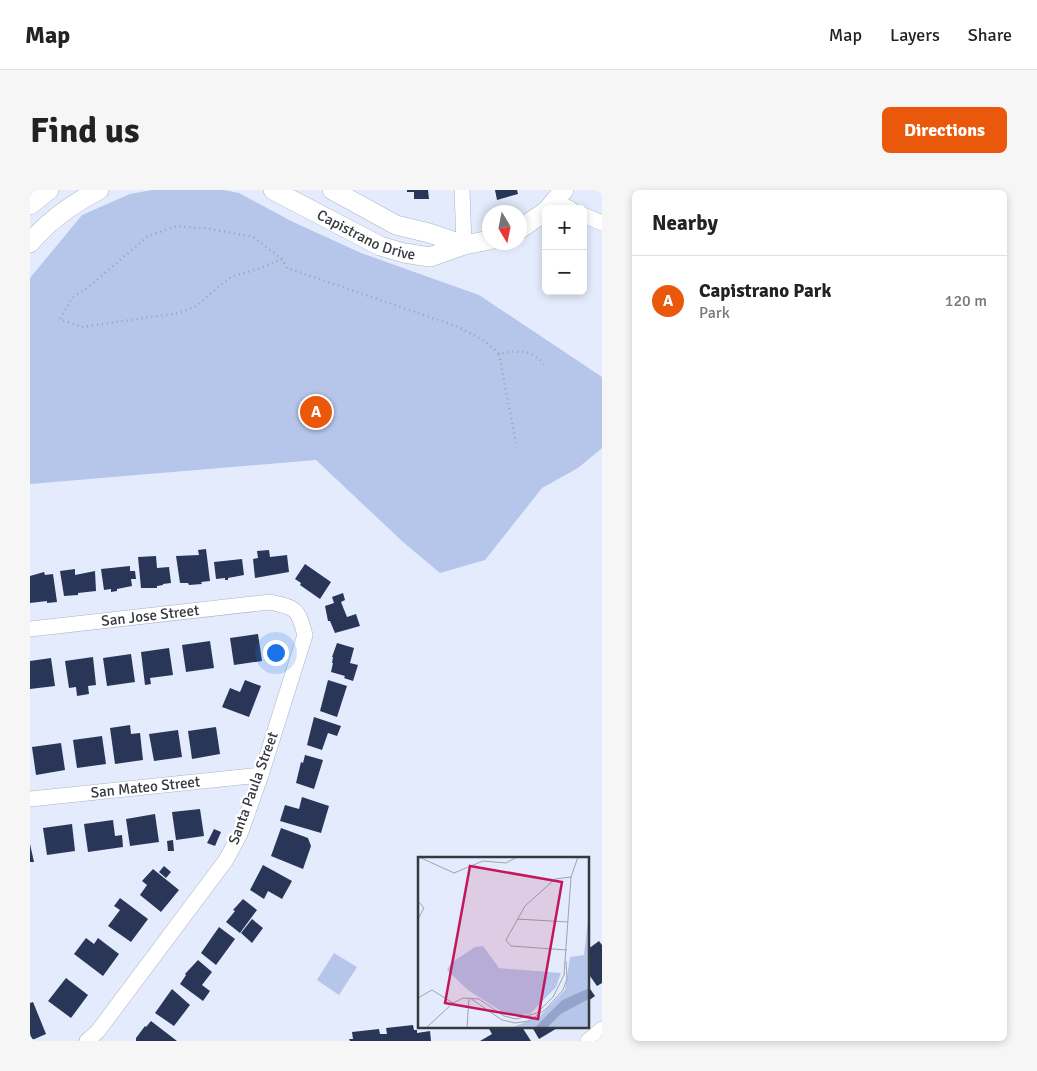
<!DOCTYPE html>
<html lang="en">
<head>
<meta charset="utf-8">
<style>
  body { margin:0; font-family:Signika,sans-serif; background:#f6f6f6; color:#222 }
  .controls { position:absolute; right:15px; top:15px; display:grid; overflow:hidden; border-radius:8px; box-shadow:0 2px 8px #0003 }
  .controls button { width:45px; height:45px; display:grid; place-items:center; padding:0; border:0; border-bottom:1px solid #e0e0e0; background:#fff; color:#222; font:25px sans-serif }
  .compass { position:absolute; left:452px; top:15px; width:45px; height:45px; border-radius:50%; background:#fff; box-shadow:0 2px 8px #0003; rotate:170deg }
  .you { position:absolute; left:245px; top:462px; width:18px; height:18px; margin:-12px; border:4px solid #fff; border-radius:50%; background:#1a73e8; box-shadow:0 0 0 8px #1a73e833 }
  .badge { display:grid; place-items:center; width:32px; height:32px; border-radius:50%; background:#ea580c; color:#fff; font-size:16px; font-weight:700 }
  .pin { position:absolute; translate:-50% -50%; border:2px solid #fff; box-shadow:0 1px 5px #0006 }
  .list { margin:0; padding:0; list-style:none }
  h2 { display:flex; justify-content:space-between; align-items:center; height:65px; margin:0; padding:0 20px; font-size:21px }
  h2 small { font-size:16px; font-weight:400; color:#767676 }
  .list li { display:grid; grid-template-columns:32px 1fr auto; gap:15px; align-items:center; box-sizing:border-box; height:90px; padding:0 20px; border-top:1px solid #e0e0e0 }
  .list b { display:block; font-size:19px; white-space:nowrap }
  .list p { margin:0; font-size:16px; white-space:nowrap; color:#767676 }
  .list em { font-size:16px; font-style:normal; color:#767676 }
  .map { position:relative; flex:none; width:572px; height:851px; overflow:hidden; border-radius:8px }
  header { display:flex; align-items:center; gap:30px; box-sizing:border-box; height:70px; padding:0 25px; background:#fff; border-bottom:1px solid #e0e0e0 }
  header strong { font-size:24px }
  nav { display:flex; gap:28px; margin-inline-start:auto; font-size:18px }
  .intro { display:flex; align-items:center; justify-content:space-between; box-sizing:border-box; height:120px; padding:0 30px }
  h1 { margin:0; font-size:35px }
  .button { padding:12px 22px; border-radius:8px; background:#ea580c; color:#fff; font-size:18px; font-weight:700 }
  main { display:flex; gap:30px; padding:0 30px }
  aside { flex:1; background:#fff; border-radius:8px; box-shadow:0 2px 8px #0003 }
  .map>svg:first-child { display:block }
  .green { fill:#b6c6ea }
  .building { fill:#293658 }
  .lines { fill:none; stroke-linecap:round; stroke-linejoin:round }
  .minor-casing { stroke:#acb3c4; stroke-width:16 }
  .tertiary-casing { stroke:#acb3c4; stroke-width:20 }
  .path { stroke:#9ba1ad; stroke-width:2.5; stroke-dasharray:1 4; stroke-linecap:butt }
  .minor { stroke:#fff; stroke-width:15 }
  .tertiary { stroke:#fff; stroke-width:19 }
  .labels { text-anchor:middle; stroke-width:5; stroke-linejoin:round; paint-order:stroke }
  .street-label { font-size:15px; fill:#35383e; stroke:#fff }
  .inset-road { fill:none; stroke:#9da3b0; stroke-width:1 }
  .view { fill:#c2185b; fill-opacity:0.15; stroke:#c2185b; stroke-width:2.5 }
  .inset-edge { fill:none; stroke:#35383e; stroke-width:2.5 }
</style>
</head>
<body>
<header>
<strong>Map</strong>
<nav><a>Map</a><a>Layers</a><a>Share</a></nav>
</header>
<div class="intro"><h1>Find us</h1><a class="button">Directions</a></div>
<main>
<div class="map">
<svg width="572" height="851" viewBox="0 0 572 851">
  <rect width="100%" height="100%" fill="#e3ebfc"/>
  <g class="green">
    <polygon points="122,0 194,0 209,3 261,31 331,63 449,105 572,187 572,258 548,278 512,298 455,370 410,383 373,352 286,270 0,294 0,88 52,25 100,4"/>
    <polygon points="304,763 327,777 309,805 287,790"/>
  </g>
  <g class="building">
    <polygon points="377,0 398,0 399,9 384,9 384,2 377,2"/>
    <polygon points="465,0 487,0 488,4 467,10"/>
    <polygon points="176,359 180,391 171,392 172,394 159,395 158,393 150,393 146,366 169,365 168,360"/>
    <polygon points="239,360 240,367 257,365 259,382 225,388 223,369 228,368 227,361"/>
    <polygon points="126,366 127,378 139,377 141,393 133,394 133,395 127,396 127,398 111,398 108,367"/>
    <polygon points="212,369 214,385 198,388 198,390 195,390 195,388 186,389 184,372"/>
    <polygon points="275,374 301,392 290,409 270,395 271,393 265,389"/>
    <polygon points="100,376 100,381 105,381 106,389 101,389 102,396 87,399 87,401 81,402 81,399 74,400 71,379"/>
    <polygon points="45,379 45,385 65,381 66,401 48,403 48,405 34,406 30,381"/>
    <polygon points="14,382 15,385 23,384 27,412 17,413 17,411 0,413 0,386"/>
    <polygon points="313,403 315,410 311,412 317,427 326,424 330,436 305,443 300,431 298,431 295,416 304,413 302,407"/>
    <polygon points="228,444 232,471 204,475 200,448"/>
    <polygon points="180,451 184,478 156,482 152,455"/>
    <polygon points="307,453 324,458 320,473 328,475 323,491 314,488 315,486 301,482 303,473 302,473 303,467 302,467"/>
    <polygon points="139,458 143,485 120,488 121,494 115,495 111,462"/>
    <polygon points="101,464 105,492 77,496 73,468"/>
    <polygon points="63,467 66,495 58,496 59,504 47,506 46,497 39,498 35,471"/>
    <polygon points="21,468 25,496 0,499 0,471"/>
    <polygon points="215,490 231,496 219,527 192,517 200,498 210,502"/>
    <polygon points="298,490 317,496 307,527 290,521"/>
    <polygon points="284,527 311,536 307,546 298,543 292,560 277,555"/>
    <polygon points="100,535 101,544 110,543 113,570 85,574 80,538"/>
    <polygon points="186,537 190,564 162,569 158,541"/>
    <polygon points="148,540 152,567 124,571 119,544"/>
    <polygon points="72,546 76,574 47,578 43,550"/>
    <polygon points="31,553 35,580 6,585 2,557"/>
    <polygon points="275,565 293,570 284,599 266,593 271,572 273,573"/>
    <polygon points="272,607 299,616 291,643 250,631 255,615 269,619"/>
    <polygon points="170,619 174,646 146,650 142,622"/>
    <polygon points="125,624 129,652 100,656 96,629"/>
    <polygon points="83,630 85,646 92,645 93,657 58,662 54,634"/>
    <polygon points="42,634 45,661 17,665 13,638"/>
    <polygon points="251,638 278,648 281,656 273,679 241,666"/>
    <polygon points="184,639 191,642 185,656 177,653"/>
    <polygon points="143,650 144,661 138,661 137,651"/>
    <polygon points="0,654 4,672 0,672"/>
    <polygon points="233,675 262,691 252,709 238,701 234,709 220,700"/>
    <polygon points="134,676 141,682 136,688 129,682"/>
    <polygon points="123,679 149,700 131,722 110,705 117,695 112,691"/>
    <polygon points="90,708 118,729 101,752 78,736 90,720 84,716"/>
    <polygon points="213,709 227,720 210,743 196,732 205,721 203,720"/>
    <polygon points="222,729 233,738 222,753 211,743"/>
    <polygon points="189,737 205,749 186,775 171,763"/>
    <polygon points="56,748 64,754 68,748 89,764 73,786 44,764"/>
    <polygon points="569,751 572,755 572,793 567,796 560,786 558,787 558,759"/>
    <polygon points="168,770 182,782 172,795 180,801 173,811 150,794 156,785 155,784"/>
    <polygon points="36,788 58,805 41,828 18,811"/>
    <polygon points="558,796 565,806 558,811"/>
    <polygon points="142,799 160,815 144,836 125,823"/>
    <polygon points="3,812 16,844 0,851 0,813"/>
    <polygon points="121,831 147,851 106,851 106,848 115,836 116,837"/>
    <polygon points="383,835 384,840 387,840 387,843 400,841 401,851 320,851 319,849 323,849 322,842 349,839 350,844 357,844 356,838"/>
    <polygon points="458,837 492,837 501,851 450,851 462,844"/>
    <polygon points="502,837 529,837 509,849"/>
  </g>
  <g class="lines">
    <g class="minor-casing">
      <g id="minor">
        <polyline points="432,0 434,55"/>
        <polyline points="526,12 541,19"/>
        <polyline points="553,25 572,33"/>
        <path id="s1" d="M0,439l240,-27c26,6 28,6 35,33l-44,140 -21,59 -14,26 -128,171 -11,10"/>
        <path id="s2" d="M0,609l231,-24"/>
        <polyline points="558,851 572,839"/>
      </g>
    </g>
    <g class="tertiary-casing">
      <g id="tertiary">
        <path id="s3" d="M243,0l107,56 24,7 26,4 34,-12 26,-5"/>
        <polyline points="302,0 366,35 399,43 434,55"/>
        <polyline points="0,15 19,0"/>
        <polyline points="518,19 534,0"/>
        <polyline points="490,39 516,21"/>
        <path d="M0,53c18,-22 44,-40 69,-53"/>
      </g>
    </g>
    <g class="path">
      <path d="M252,69l-24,10 -25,7 -15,11 -20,18 -19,8 -97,14 -22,-8 12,-21 19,-13 57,-49 29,-10 34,3 42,8 29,22 5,9 169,58 29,15 14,13c18,-4 32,-5 45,10"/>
      <polyline points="469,164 486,253"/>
    </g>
    <use href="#minor" class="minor"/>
    <use href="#tertiary" class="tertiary"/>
  </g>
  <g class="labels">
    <g class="street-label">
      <text dy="5" stroke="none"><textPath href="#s3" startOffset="104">Capistrano Drive</textPath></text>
      <text dy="5" stroke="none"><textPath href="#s1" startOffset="121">San Jose Street</textPath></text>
      <text dy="5" stroke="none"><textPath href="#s2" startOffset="116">San Mateo Street</textPath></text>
      <text transform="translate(223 598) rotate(-70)" y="5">Santa Paula Street</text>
    </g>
  </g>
  <g transform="translate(388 667)">
    <rect width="171" height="171" fill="#e3ebfc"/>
    <path d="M171,54v77l-27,12 -28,28h-23l29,-12 25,-26 5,-33 14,-2zM65,89l16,22 62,5 -5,14 -26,27 -18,2 -8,-3 -36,-23 -21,-20 4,-7 24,-16zM171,142v29h-42l14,-14z" fill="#b6c6ea"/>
    <path d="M171,131v11l-28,15 -14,14h-13l28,-28z" fill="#93a4cc"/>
    <path class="inset-road" d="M1,0l35,16 29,-12 23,2 11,-6M0,44l6,7 -6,11M99,62l51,3M149,93l-56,-4 -5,-6 19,-34 30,-27 16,-2M0,141l14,-8 21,13M52,141l32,22 13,3 14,-2 17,-12 17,-19 4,-11 -1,-18M8,171l27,-25 10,-5 16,1 25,17 12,3 21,-6 16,-16 11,-22 7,-98 7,-20M49,171l2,-30"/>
    <path class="view" d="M52,9l92,16 -24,137 -93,-16z"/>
    <rect width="171" height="171" class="inset-edge"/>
  </g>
</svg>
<div class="controls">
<button>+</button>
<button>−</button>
</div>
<svg class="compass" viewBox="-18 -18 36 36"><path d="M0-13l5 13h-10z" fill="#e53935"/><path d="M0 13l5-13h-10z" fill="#767676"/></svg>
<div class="you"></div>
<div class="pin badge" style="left:286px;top:222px">A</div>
</div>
<aside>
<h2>Nearby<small></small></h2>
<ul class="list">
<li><span class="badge">A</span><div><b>Capistrano Park</b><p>Park</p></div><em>120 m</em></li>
</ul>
</aside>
</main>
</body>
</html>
